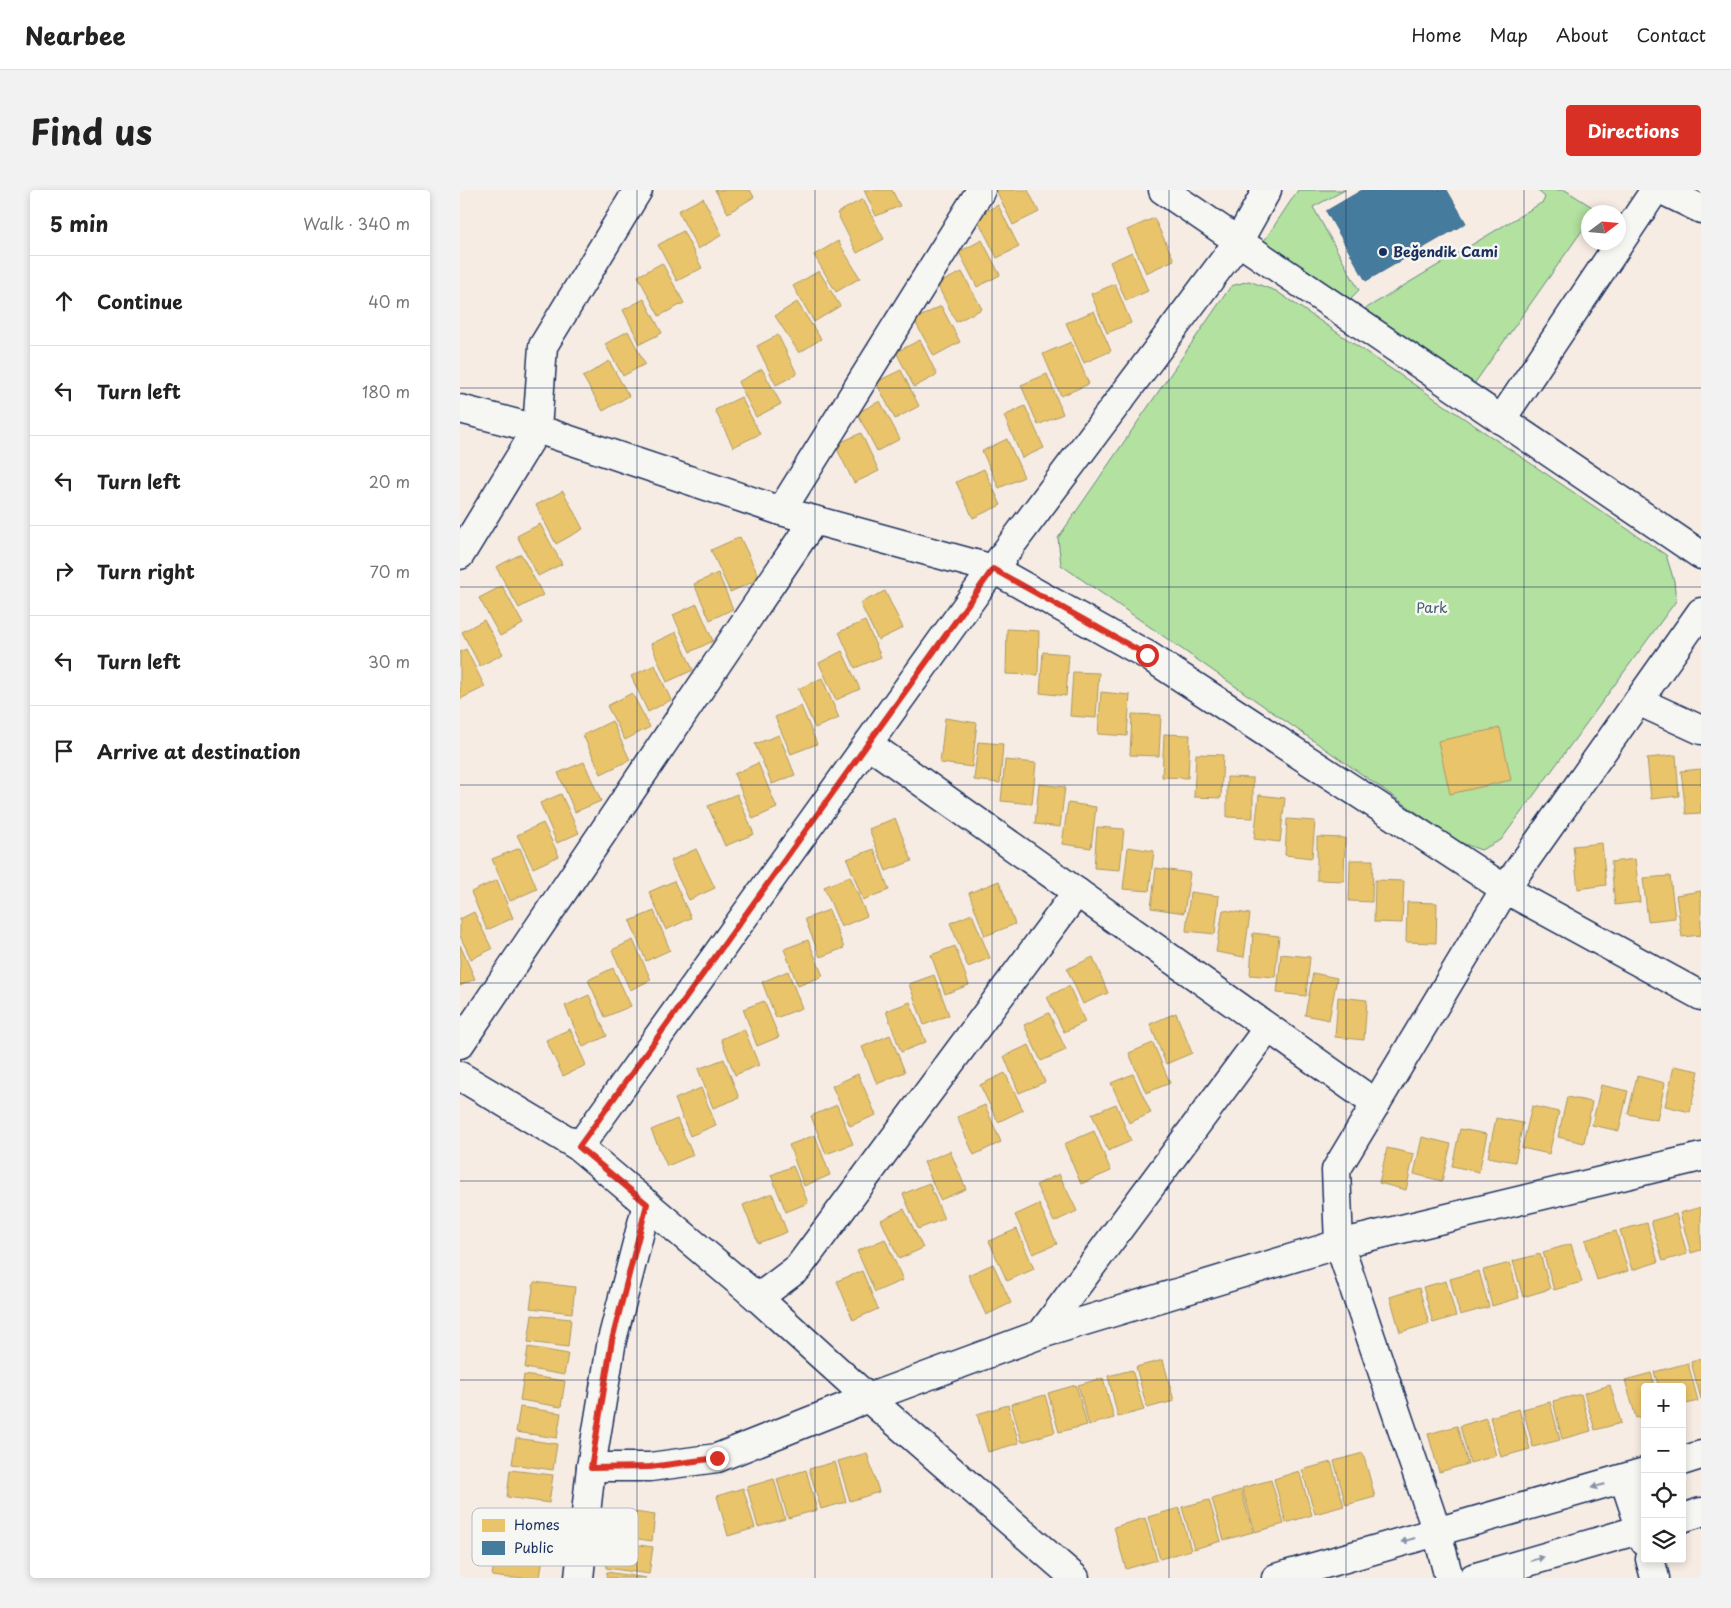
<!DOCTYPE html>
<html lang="en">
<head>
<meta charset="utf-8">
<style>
  body { margin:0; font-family:"Playpen Sans",sans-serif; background:#f2f2f2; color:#222 }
  .controls { position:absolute; right:15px; bottom:15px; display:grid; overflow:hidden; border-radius:5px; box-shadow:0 2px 8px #0003 }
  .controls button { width:45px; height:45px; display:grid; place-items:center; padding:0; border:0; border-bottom:1px solid #e0e0e0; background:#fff; color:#222; font:25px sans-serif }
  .compass { position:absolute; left:1121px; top:15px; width:45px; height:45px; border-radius:50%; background:#fff; box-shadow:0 2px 8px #0003; rotate:74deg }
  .stop { position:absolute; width:15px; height:15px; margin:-11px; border:4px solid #d93025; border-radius:50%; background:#fff }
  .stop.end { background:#d93025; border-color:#fff; box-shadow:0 1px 5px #0008 }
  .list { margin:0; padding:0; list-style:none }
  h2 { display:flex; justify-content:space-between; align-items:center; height:65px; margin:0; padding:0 20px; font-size:21px }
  h2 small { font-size:16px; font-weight:400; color:#767676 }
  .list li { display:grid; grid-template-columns:32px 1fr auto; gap:15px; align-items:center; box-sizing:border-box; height:90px; padding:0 20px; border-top:1px solid #e0e0e0 }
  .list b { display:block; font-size:19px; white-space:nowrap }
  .list em { font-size:16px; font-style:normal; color:#767676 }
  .icon { flex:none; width:28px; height:28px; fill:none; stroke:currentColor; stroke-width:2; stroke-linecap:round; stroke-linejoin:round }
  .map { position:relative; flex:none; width:1241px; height:1388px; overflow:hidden; border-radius:5px }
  header { display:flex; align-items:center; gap:30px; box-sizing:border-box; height:70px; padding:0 25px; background:#fff; border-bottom:1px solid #e0e0e0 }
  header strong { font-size:24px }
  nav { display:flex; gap:28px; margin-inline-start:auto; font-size:18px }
  .intro { display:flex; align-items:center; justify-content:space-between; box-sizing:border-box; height:120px; padding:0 30px }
  h1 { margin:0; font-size:35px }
  .button { padding:12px 22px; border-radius:5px; background:#d93025; color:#fff; font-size:18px; font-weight:700 }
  main { display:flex; gap:30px; padding:0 30px }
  aside { flex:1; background:#fff; border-radius:5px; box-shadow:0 2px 8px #0003 }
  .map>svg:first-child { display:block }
  .green { fill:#b3e1a0; stroke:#67887f }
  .homes { fill:#e9c46a; stroke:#ab9766 }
  .public { fill:#457b9d; stroke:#38648a }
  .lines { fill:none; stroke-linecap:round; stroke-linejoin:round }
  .minor-casing { stroke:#1b2f5e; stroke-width:31 }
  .minor { stroke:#f6f6f2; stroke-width:28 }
  .oneway { fill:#8892a8 }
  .route { stroke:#d93025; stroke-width:6 }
  .grid { fill:none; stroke:#1b2f5e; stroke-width:1; stroke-opacity:0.55 }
  .poi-dot { fill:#1b2f5e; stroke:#f6f6f2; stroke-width:2 }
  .labels { text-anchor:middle; stroke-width:5; stroke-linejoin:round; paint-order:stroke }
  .poi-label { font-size:14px; font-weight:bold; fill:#1b2f5e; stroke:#f6f6f2; text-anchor:start }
  .park-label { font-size:14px; fill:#415c6e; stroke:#f6f6f2 }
  .key { fill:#f6f6f2; stroke:#b4bac6; stroke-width:1 }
  .key-label { font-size:14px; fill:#1b2f5e }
</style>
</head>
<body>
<header>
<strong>Nearbee</strong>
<nav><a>Home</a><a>Map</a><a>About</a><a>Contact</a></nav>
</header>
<div class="intro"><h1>Find us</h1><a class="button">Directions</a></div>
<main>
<aside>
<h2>5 min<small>Walk · 340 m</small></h2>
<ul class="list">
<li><svg class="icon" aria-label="ahead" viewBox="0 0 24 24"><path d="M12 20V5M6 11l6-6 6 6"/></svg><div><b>Continue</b></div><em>40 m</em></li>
<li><svg class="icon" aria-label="left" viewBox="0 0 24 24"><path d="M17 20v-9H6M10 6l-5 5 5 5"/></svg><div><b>Turn left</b></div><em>180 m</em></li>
<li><svg class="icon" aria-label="left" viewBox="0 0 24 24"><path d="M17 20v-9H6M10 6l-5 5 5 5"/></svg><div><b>Turn left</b></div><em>20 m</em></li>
<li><svg class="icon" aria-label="right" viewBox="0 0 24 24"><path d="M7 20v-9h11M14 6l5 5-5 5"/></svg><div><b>Turn right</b></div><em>70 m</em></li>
<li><svg class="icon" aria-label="left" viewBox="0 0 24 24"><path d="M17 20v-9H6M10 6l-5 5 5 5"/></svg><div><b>Turn left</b></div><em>30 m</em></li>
<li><svg class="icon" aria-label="arrive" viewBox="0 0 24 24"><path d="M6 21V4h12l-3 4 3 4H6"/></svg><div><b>Arrive at destination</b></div></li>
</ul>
</aside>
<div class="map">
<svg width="1241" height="1388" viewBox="0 0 1241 1388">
  <rect width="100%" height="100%" fill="#f6ece3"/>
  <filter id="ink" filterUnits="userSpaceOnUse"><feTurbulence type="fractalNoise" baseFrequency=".02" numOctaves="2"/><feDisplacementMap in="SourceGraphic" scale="10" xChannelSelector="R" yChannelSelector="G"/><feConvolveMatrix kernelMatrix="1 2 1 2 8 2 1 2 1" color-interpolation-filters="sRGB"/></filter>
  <g filter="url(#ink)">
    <g class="green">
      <polygon points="838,0 885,0 853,17 899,100 890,109 804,51"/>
      <polygon points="1077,0 1105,0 1137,20 1135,22 1128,22 1128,32 1014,194 905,119 1083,12 1085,7"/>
      <polygon points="789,91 816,101 1206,365 1214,391 1216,411 1041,650 1021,660 999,652 601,375 598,348 771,96"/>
    </g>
    <g class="homes">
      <polygon points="255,0 290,0 294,7 268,23"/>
      <polygon points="404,0 432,0 440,16 416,26"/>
      <polygon points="536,0 568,0 579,22 553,35"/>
      <polygon points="243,8 262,45 238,59 218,21"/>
      <polygon points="403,9 424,49 397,63 377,23"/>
      <polygon points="538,15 559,57 537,68 516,26"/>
      <polygon points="694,28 714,70 686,83 667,40"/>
      <polygon points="223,41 242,78 217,91 198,55"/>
      <polygon points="522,50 540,85 517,97 499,62"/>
      <polygon points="378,51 400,88 376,102 354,65"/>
      <polygon points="672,62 688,101 666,111 650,72"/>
      <polygon points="202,73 224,113 199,126 178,86"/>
      <polygon points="359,81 380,116 354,132 333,96"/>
      <polygon points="502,82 522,119 496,132 477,94"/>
      <polygon points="655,94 671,133 647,143 631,104"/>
      <polygon points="184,109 202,143 180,154 163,120"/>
      <polygon points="337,112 361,149 339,163 315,126"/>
      <polygon points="481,116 500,152 474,166 454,130"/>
      <polygon points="634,121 651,161 624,173 606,133"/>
      <polygon points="168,141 185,174 163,186 145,154"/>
      <polygon points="318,145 337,184 316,195 297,156"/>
      <polygon points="460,150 477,185 454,197 436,162"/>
      <polygon points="611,152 629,194 601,206 583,164"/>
      <polygon points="149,171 169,206 143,221 123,187"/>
      <polygon points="302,179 321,214 296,227 278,192"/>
      <polygon points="441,180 459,216 435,229 416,192"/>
      <polygon points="587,184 603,224 578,235 561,195"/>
      <polygon points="281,207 300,244 273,257 255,220"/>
      <polygon points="420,211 440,249 417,261 397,223"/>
      <polygon points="565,216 584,258 562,268 544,226"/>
      <polygon points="401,243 419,281 394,293 375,255"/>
      <polygon points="547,249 564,287 539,298 522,261"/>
      <polygon points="524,279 541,315 513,328 496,292"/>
      <polygon points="103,301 123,339 96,354 76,315"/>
      <polygon points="80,334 102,374 78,386 57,346"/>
      <polygon points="280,347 300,389 270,402 251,360"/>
      <polygon points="61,364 83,405 59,418 36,377"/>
      <polygon points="258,383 273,419 250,430 234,394"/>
      <polygon points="42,396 63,434 40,446 19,408"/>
      <polygon points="425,401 443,438 418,450 400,413"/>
      <polygon points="237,414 253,451 230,462 213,425"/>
      <polygon points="24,430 43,464 20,476 2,442"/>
      <polygon points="405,431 421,467 395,478 379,442"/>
      <polygon points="547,439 579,441 578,485 546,484"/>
      <polygon points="216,442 233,480 207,492 191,454"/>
      <polygon points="6,459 25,497 0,509 0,462"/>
      <polygon points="382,461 400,499 376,510 359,473"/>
      <polygon points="583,462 609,464 606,506 580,503"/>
      <polygon points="195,475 211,510 188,522 171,486"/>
      <polygon points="613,482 639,483 636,528 610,526"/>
      <polygon points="362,488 379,528 355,538 338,499"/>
      <polygon points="641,502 670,505 667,546 638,544"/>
      <polygon points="172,503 190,537 165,550 147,516"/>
      <polygon points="341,516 357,554 331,564 315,527"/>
      <polygon points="672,524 701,525 699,566 670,565"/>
      <polygon points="485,528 517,533 512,577 480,573"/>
      <polygon points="152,531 170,570 141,584 123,545"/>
      <polygon points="1040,538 1051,590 990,604 978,551"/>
      <polygon points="704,544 730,545 728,588 702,587"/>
      <polygon points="319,545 335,585 312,594 295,554"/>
      <polygon points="518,552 543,554 540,593 514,590"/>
      <polygon points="736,564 763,565 761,608 734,607"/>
      <polygon points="1216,565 1219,606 1191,609 1187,568"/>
      <polygon points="545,570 576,573 572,614 541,611"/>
      <polygon points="124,572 141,611 115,622 98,583"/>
      <polygon points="298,573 317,618 293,629 274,584"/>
      <polygon points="1241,579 1241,623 1226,624 1221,581"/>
      <polygon points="767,587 793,588 793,628 767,627"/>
      <polygon points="579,594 605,597 600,637 575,634"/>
      <polygon points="101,604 119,643 97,653 80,613"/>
      <polygon points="277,604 294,644 265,656 248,616"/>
      <polygon points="799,605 825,608 820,652 794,649"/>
      <polygon points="608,613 636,617 631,658 602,654"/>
      <polygon points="435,628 452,671 426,681 409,639"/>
      <polygon points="827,629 855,631 852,668 825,665"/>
      <polygon points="83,633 99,666 73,678 57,645"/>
      <polygon points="637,637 664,639 660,680 634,678"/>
      <polygon points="857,647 885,648 884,691 857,690"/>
      <polygon points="1142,653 1146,695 1118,699 1113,656"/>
      <polygon points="668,657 694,661 689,701 663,699"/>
      <polygon points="60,658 77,699 50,711 32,669"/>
      <polygon points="236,659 255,698 229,710 210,671"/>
      <polygon points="414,659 429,700 403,710 387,669"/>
      <polygon points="1175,669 1180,712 1155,715 1151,672"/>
      <polygon points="890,670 913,670 912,712 889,711"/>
      <polygon points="696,678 730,683 724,723 691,718"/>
      <polygon points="390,686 407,726 381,737 364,697"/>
      <polygon points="1210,686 1215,728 1188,731 1183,688"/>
      <polygon points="37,690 53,728 27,740 11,702"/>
      <polygon points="915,690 944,691 942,733 914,732"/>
      <polygon points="214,691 231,728 206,740 189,702"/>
      <polygon points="539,691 555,734 525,746 509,703"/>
      <polygon points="1241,701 1241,745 1222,747 1216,705"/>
      <polygon points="730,702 759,706 755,744 726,741"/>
      <polygon points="947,712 977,713 976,753 946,752"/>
      <polygon points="369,720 384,758 360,767 345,729"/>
      <polygon points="763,720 790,724 784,767 756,762"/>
      <polygon points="194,721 210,760 186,771 170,731"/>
      <polygon points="14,722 32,759 11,769 0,746 0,729"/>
      <polygon points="512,724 530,768 508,777 490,733"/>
      <polygon points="793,743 819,746 815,787 790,785"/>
      <polygon points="173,750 191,790 170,800 152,760"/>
      <polygon points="348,750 363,786 338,796 324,759"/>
      <polygon points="0,755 15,789 0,796"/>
      <polygon points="495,756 509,795 485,804 471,765"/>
      <polygon points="821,764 850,767 846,806 817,803"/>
      <polygon points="633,767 648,803 623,814 607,779"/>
      <polygon points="153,778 171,816 145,827 128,790"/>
      <polygon points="328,781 342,818 316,828 302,792"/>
      <polygon points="853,783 877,788 869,830 845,825"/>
      <polygon points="474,785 489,825 464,835 449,794"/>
      <polygon points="609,796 625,832 604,842 587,807"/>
      <polygon points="129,805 147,846 123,857 105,816"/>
      <polygon points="878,807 907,810 904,850 875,847"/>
      <polygon points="304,811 319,847 297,856 283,819"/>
      <polygon points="450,812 466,852 441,862 426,821"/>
      <polygon points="589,823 606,860 581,871 564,835"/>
      <polygon points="716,823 732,863 706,874 690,834"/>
      <polygon points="110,839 126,875 103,886 86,850"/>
      <polygon points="284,839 299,875 275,885 261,849"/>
      <polygon points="430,845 445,882 417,894 402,857"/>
      <polygon points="693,853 710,893 686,903 669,863"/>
      <polygon points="569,855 585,892 559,903 544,866"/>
      <polygon points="264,869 279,908 253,918 238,879"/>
      <polygon points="1214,876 1239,881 1230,922 1205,916"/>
      <polygon points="545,883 563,920 538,932 520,895"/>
      <polygon points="398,884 416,925 390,936 372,896"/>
      <polygon points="673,884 691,923 669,933 651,893"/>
      <polygon points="1177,886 1205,893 1197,930 1168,924"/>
      <polygon points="1141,895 1168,901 1159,941 1132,935"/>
      <polygon points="241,898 256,935 230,946 215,909"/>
      <polygon points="1107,907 1132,912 1124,953 1098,947"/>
      <polygon points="656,914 671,951 648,961 632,924"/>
      <polygon points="377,915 393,954 366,964 351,926"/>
      <polygon points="525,915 541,952 514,965 497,927"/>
      <polygon points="1072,916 1099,922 1089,964 1062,958"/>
      <polygon points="1036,928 1063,933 1055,972 1028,967"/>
      <polygon points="217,929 233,965 207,976 191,940"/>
      <polygon points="1000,939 1027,944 1019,982 992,976"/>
      <polygon points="634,941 651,981 621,994 604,954"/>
      <polygon points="355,945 370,985 344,996 329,955"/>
      <polygon points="962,947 991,954 982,991 954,984"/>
      <polygon points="927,958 954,964 946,1000 919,993"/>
      <polygon points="490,961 506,999 480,1010 464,972"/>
      <polygon points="333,976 348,1013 326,1022 311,985"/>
      <polygon points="599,984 617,1021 594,1032 576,995"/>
      <polygon points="469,993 484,1029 458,1039 443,1004"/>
      <polygon points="312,1003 327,1042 298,1053 283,1015"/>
      <polygon points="579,1014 597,1054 573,1064 555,1025"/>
      <polygon points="1241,1017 1241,1060 1231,1063 1220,1023"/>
      <polygon points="444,1019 463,1058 439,1069 421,1030"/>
      <polygon points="1216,1024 1227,1064 1203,1071 1191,1031"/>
      <polygon points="1187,1033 1198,1072 1172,1080 1160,1040"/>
      <polygon points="557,1039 574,1079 547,1091 529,1051"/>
      <polygon points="1156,1041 1168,1081 1137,1090 1125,1050"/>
      <polygon points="425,1049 443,1090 415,1102 397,1061"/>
      <polygon points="1111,1054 1122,1092 1094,1100 1083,1062"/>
      <polygon points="1080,1064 1090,1099 1063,1107 1053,1071"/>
      <polygon points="1050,1073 1059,1108 1032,1116 1023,1080"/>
      <polygon points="533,1074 551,1113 526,1125 508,1085"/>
      <polygon points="402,1081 418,1119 393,1130 377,1091"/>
      <polygon points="1019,1081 1029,1117 1000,1125 990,1089"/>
      <polygon points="986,1091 996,1126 973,1133 963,1097"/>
      <polygon points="74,1092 115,1097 112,1123 70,1118"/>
      <polygon points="959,1098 969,1134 940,1142 930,1107"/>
      <polygon points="72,1125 111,1129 108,1157 68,1152"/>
      <polygon points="68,1157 108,1164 104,1185 65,1178"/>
      <polygon points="1241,1169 1241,1209 1231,1172"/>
      <polygon points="703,1170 714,1211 687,1218 676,1177"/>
      <polygon points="1228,1173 1238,1211 1222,1215 1222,1197 1199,1197 1194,1182"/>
      <polygon points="672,1180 684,1220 658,1227 648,1186"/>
      <polygon points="1191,1183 1195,1197 1185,1197 1185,1226 1176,1228 1165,1190"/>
      <polygon points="64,1185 105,1191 101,1217 60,1210"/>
      <polygon points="643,1188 654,1228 629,1235 618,1195"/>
      <polygon points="616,1195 627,1235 599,1242 588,1203"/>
      <polygon points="1150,1195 1161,1233 1135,1240 1124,1203"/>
      <polygon points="1121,1204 1131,1241 1102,1249 1093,1211"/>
      <polygon points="585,1205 595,1242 562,1252 551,1214"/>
      <polygon points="1090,1212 1100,1250 1073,1257 1063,1219"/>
      <polygon points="548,1215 559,1253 528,1262 517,1224"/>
      <polygon points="60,1217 101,1223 97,1248 56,1242"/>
      <polygon points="1059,1219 1070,1259 1041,1267 1030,1227"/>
      <polygon points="1026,1228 1036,1266 1010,1273 1000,1236"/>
      <polygon points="997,1236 1008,1274 979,1282 968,1244"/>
      <polygon points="56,1248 97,1254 93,1280 52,1274"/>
      <polygon points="407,1263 419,1302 390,1311 378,1271"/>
      <polygon points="903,1263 915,1307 886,1315 874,1271"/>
      <polygon points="375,1272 386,1312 361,1319 349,1279"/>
      <polygon points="871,1272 884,1316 855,1324 842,1280"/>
      <polygon points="50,1280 93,1285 89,1313 47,1307"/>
      <polygon points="346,1280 357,1320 328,1328 317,1289"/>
      <polygon points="839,1281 852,1325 826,1333 814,1289"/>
      <polygon points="314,1289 325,1329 298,1337 287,1297"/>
      <polygon points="811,1290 824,1334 795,1342 782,1298"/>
      <polygon points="283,1298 295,1338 268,1346 257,1306"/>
      <polygon points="781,1300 793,1342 764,1350 752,1309"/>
      <polygon points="749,1310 761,1351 734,1359 722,1317"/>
      <polygon points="719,1318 731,1360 700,1369 688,1327"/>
      <polygon points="154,1319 195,1325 192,1351 151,1345"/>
      <polygon points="685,1328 697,1370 666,1379 654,1337"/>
      <polygon points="151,1351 193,1357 189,1384 146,1378"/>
      <polygon points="36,1360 83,1367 80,1388 48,1388 32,1386"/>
      <polygon points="147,1382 186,1388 146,1388"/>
    </g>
    <polygon class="public" points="902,0 987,0 1006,33 906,91 866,21"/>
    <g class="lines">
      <g class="minor-casing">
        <g id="minor">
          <polyline points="703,0 1241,365"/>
          <polyline points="1202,0 1241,19"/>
          <polyline points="0,219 77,239 321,321 533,379 687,465 1045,699 1241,806"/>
          <polyline points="1041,230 1195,0"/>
          <polyline points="321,321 521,0"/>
          <polyline points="0,365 77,239 83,156 178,0"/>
          <polyline points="1178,511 1241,540"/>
          <polyline points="408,554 916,914"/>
          <polyline points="0,854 354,330"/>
          <polyline points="0,886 119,957 298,1108 408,1208 615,1388"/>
          <polyline points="119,957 533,379 778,52 807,0"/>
          <polyline points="298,1108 338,1078 617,702"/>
          <polyline points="581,1144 808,838"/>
          <polyline points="1222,1271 1241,1265"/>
          <polyline points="131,1277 190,1277 257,1268 408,1208 581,1144 879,1054 1241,967"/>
          <polyline points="1164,1289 1185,1352"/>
          <polyline points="1222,1328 1241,1322"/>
          <polyline points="1190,1369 1195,1388"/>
          <polyline points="119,1388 131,1277 152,1150 187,1014"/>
          <polyline points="816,1388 1185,1282"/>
          <polyline points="989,1388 977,1342 879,1054 876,980 1045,699 1241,422"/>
          <polyline points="1013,1388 1185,1338"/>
        </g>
      </g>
      <use href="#minor" class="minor"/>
    </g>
    <defs><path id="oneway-solid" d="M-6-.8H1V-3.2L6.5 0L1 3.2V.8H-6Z" transform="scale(1.25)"/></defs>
    <g class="oneway">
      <use href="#oneway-solid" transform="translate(1138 1296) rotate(164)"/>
      <use href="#oneway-solid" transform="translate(948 1350) rotate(164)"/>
      <use href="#oneway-solid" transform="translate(1077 1369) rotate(-16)"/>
    </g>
  </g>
  <g class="lines" filter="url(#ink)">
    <polyline class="route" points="257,1268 190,1277 131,1278 152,1150 187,1014 119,957 533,379 687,465"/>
  </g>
  <path class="grid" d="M177,0v1388M355,0v1388M532,0v1388M709,0v1388M886,0v1388M1064,0v1388M0,198h1241M0,397h1241M0,595h1241M0,793h1241M0,991h1241M0,1190h1241"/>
  <circle class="poi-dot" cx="923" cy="62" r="5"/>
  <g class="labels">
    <g class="poi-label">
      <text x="933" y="67">Beğendik Cami</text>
    </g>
    <g class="park-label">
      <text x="972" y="423">Park</text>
    </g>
  </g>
  <rect x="12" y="1318" width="166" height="58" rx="8" class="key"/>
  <rect x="22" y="1329" width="23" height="13" fill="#e9c46a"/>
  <rect x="22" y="1351" width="23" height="14" fill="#457b9d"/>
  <g class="key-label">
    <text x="54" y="1340">Homes</text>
    <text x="54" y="1363">Public</text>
  </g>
</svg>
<div class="controls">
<button>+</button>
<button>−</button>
<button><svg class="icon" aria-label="locate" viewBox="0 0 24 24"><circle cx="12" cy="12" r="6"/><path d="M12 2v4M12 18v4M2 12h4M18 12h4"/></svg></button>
<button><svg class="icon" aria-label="layers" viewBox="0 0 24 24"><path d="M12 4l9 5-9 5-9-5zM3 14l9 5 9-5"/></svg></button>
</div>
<svg class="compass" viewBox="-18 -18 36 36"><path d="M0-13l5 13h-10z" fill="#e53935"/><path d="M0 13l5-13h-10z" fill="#767676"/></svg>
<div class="stop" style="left:687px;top:465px"></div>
<div class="stop end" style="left:257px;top:1268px"></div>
</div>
</main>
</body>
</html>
